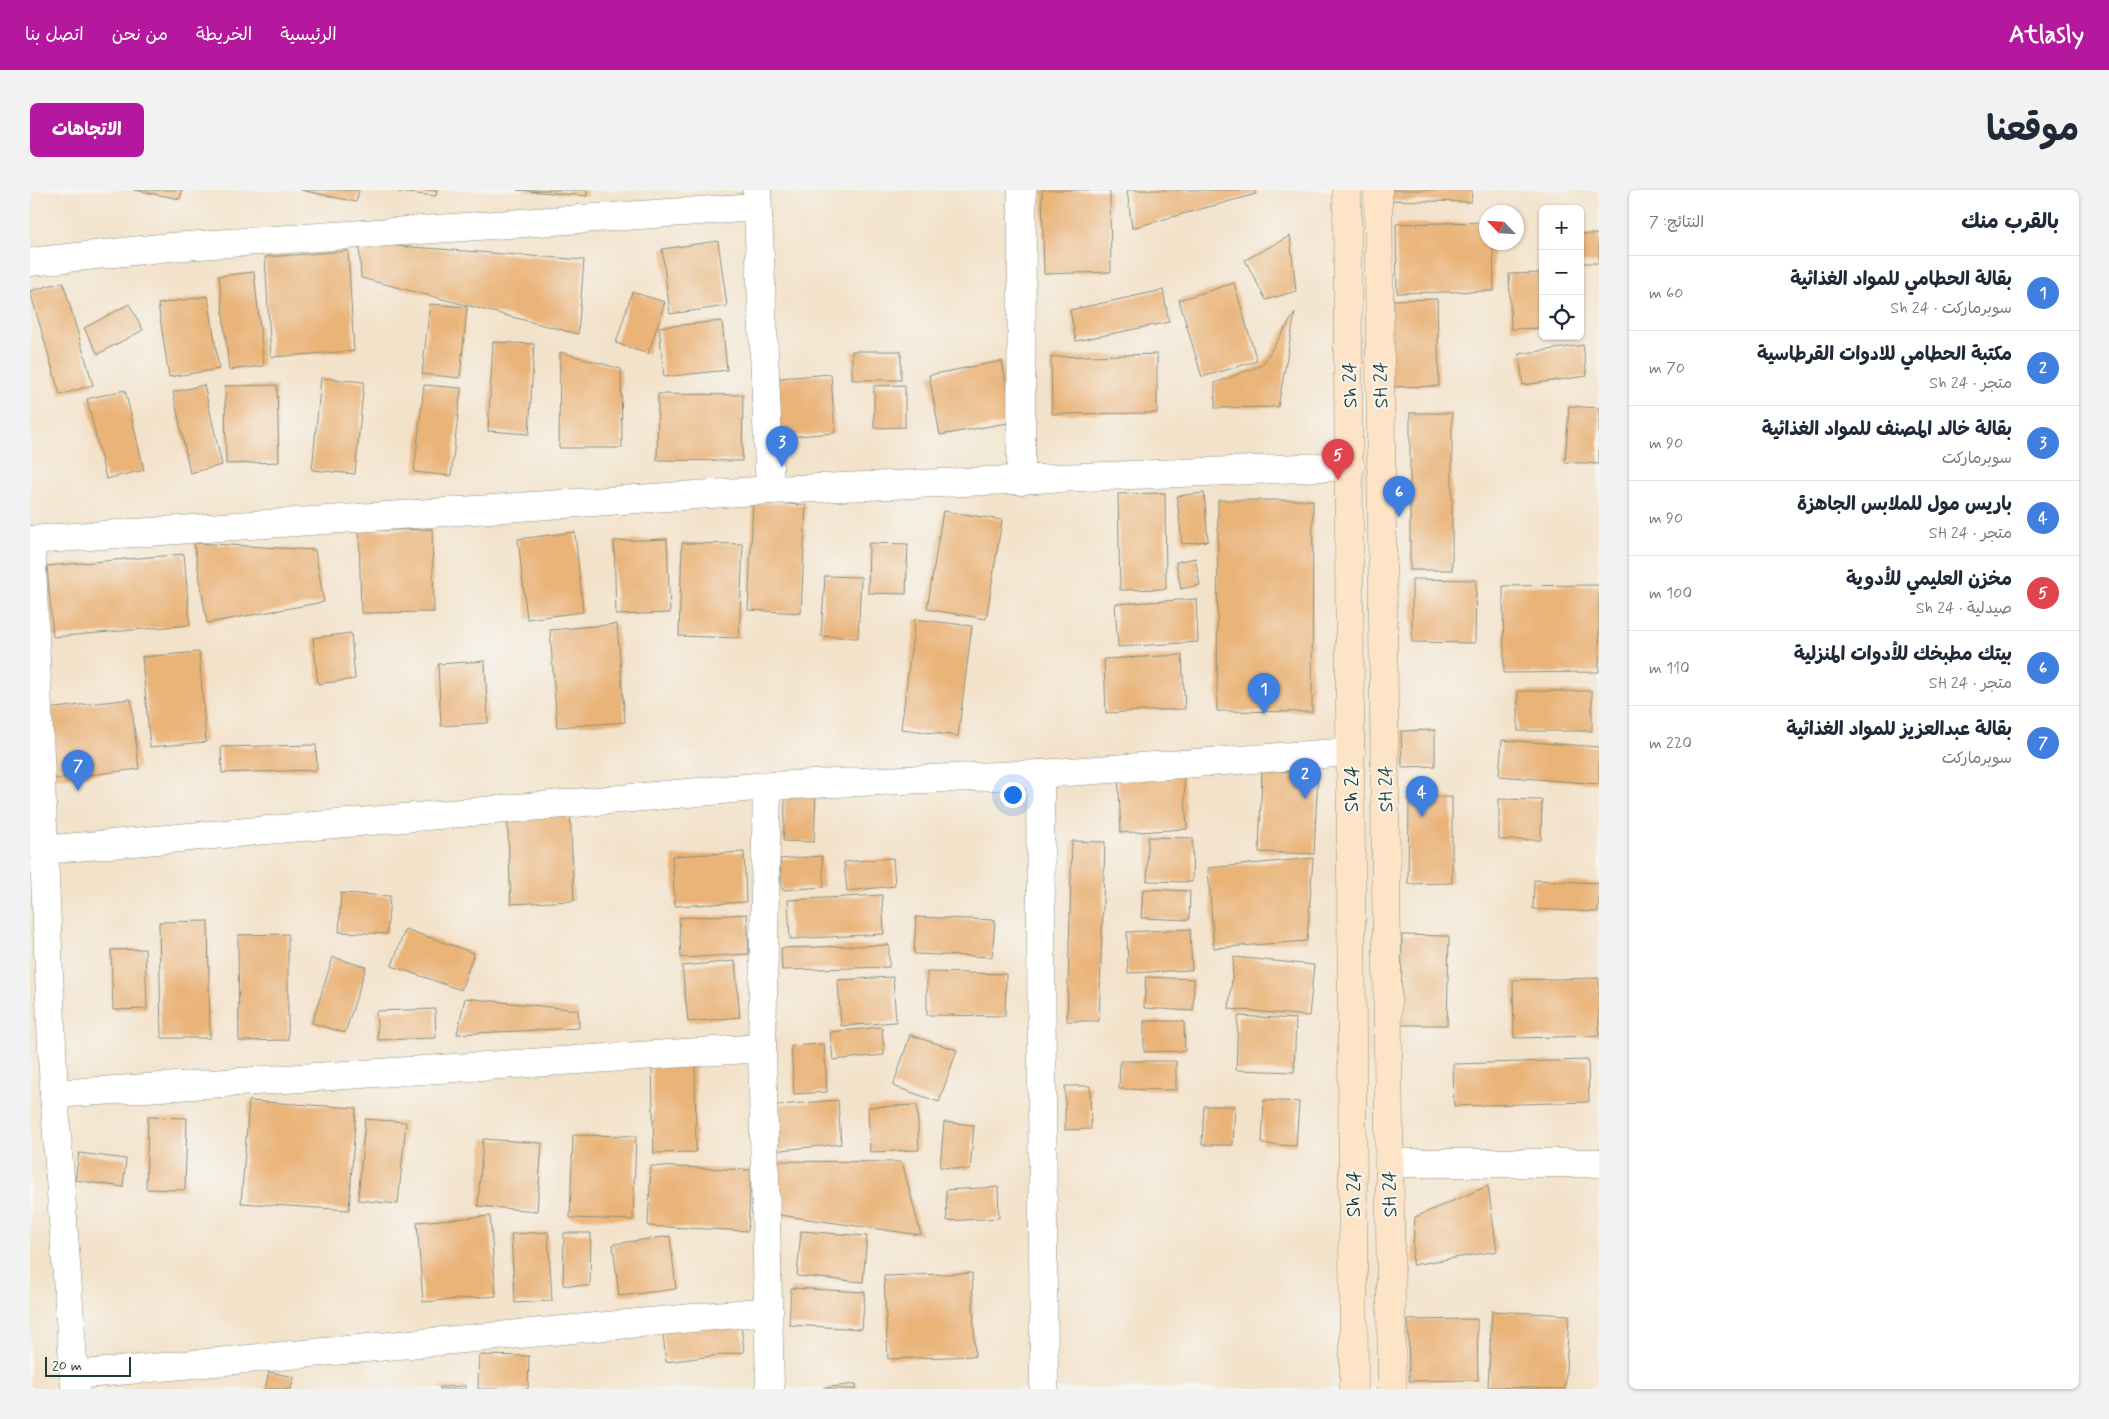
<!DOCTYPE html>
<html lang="ar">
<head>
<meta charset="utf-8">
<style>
  body { margin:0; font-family:Mynerve,"Playpen Sans Arabic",sans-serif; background:#f2f2f3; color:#1f2937; direction:rtl }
  .controls { position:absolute; right:15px; top:15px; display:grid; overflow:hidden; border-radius:8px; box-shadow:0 1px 4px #0004 }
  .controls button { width:45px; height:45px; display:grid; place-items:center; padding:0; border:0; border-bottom:1px solid #e0e1e3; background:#fff; color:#1f2937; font:25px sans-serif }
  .compass { position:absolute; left:1449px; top:15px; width:45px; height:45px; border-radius:50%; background:#fff; box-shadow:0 1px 4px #0004; rotate:295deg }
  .scale { position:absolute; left:15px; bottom:12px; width:86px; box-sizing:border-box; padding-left:5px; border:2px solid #1f3d34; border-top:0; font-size:14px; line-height:18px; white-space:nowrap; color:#1f3d34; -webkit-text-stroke:4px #f6f6f2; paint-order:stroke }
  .you { position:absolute; left:982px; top:604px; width:18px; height:18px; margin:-12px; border:4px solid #fff; border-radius:50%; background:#1a73e8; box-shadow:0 0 0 8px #1a73e833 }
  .badge { display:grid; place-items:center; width:32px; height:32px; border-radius:50%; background:#b5179e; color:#fff; font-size:16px; font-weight:700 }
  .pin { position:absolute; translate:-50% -41px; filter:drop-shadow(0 1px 2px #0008) }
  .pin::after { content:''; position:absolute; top:26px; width:18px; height:15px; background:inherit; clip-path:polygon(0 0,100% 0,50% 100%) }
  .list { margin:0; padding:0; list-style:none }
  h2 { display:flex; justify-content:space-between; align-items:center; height:65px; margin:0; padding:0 20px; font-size:21px }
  h2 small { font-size:16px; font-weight:400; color:#747a83 }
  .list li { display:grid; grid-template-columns:32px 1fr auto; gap:15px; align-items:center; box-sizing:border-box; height:75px; padding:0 20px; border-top:1px solid #e0e1e3 }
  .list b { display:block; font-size:19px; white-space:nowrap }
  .list p { margin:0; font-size:16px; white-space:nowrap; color:#747a83 }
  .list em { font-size:16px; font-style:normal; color:#747a83 }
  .icon { flex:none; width:28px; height:28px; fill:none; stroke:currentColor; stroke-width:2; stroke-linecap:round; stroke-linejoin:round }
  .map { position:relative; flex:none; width:1569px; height:1199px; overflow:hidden; direction:ltr; border-radius:8px }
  header { display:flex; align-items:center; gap:30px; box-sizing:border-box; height:70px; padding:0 25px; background:#b5179e; color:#fff }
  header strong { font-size:24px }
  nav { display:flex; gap:28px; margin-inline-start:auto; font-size:18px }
  .intro { display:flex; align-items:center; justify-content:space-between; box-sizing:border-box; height:120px; padding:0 30px }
  h1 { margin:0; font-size:35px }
  .button { padding:12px 22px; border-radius:8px; background:#b5179e; color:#fff; font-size:18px; font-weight:700 }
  main { display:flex; gap:30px; padding:0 30px }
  aside { flex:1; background:#fff; border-radius:8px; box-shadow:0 1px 4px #0004 }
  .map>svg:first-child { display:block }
  .building { fill:#eab378 }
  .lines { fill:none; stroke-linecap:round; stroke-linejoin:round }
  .street-casing { stroke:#89907f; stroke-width:29 }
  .secondary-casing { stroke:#89907f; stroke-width:29 }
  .street { stroke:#fff; stroke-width:28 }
  .secondary { stroke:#fee4c6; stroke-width:28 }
  .labels { text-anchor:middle; stroke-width:4; stroke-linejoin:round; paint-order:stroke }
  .street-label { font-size:19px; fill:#1f3d34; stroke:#f6f6f2 }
</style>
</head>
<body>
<header>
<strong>Atlasly</strong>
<nav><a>الرئيسية</a><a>الخريطة</a><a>من نحن</a><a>اتصل بنا</a></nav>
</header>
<div class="intro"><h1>موقعنا</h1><a class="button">الاتجاهات</a></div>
<main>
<aside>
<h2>بالقرب منك<small>النتائج: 7</small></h2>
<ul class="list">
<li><span class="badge" style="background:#3f7fe0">1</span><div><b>بقالة الحطامي للمواد الغذائية</b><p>سوبرماركت · Sh 24</p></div><em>60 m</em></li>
<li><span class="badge" style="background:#3f7fe0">2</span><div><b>مكتبة الحطامي للادوات القرطاسية</b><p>متجر · Sh 24</p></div><em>70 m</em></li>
<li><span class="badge" style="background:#3f7fe0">3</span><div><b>بقالة خالد المصنف للمواد الغذائية</b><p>سوبرماركت</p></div><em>90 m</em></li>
<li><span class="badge" style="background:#3f7fe0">4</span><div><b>باريس مول للملابس الجاهزة</b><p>متجر · SH 24</p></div><em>90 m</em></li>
<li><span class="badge" style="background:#e0444e">5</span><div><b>مخزن العليمي للأدوية</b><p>صيدلية · Sh 24</p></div><em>100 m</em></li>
<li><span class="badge" style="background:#3f7fe0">6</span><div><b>بيتك مطبخك للأدوات المنزلية</b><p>متجر · SH 24</p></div><em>110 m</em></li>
<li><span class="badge" style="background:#3f7fe0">7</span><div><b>بقالة عبدالعزيز للمواد الغذائية</b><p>سوبرماركت</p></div><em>220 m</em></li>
</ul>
</aside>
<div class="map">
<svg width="1569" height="1199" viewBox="0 0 1569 1199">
  <rect width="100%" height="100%" fill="#f6f6f2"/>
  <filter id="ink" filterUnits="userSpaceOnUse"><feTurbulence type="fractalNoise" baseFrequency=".02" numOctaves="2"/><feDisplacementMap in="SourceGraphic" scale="10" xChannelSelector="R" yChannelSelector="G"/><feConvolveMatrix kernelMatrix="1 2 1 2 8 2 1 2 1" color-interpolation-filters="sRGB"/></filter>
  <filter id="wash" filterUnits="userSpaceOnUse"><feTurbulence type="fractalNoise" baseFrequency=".0096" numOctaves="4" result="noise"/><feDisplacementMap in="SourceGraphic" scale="20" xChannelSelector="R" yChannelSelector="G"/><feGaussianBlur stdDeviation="1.12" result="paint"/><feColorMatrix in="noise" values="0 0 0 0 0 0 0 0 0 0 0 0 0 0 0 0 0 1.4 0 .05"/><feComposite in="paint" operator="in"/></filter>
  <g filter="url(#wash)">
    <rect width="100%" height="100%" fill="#f3e2ca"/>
    <g id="blocks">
      <g class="building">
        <polygon points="104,0 152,0 150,9"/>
        <polygon points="271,0 329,0 326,12"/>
        <polygon points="368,0 407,0 406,6 368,2"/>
        <polygon points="487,0 557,0 557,6"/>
        <polygon points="1012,0 1080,0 1081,82 1014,84"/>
        <polygon points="1097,0 1225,0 1226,4 1102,38"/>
        <polygon points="1351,0 1442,0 1441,12 1351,10"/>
        <polygon points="1456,32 1456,52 1463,52 1464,101 1367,103 1366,34"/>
        <rect x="1550" y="44" width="19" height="29"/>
        <polygon points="1260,46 1266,101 1236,110 1215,70"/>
        <polygon points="688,51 697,116 640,124 632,59"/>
        <polygon points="329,53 554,70 548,144 331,88"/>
        <polygon points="318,61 324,161 241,167 235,67"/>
        <polygon points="224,82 234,176 199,180 189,86"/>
        <polygon points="1513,83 1513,138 1481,139 1479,84"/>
        <polygon points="33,92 63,195 30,205 0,101"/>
        <polygon points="1204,93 1227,171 1172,187 1149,110"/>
        <polygon points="1133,100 1139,132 1046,151 1040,120"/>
        <polygon points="602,102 635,112 618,164 586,153"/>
        <polygon points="178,106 189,179 139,187 128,114"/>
        <polygon points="1407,109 1409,196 1361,197 1359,110"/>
        <polygon points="99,114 113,140 68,164 54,138"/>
        <polygon points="400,114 437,117 430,188 392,184"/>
        <polygon points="1265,123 1248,217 1185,218 1185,193 1232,175"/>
        <polygon points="692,131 697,180 634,187 629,137"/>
        <polygon points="463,152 504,154 499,244 458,241"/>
        <polygon points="1553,155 1557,186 1493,195 1489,164"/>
        <rect x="822" y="161" width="49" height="29"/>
        <polygon points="530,162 591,179 592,258 529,258"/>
        <polygon points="1127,164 1127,223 1022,224 1021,167"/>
        <polygon points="972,171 983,232 910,245 899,185"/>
        <polygon points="801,184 805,243 742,248 737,189"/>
        <polygon points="291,188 334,192 325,284 282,280"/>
        <polygon points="174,195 192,275 160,283 143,202"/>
        <polygon points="247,195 249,272 196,274 195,196"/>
        <polygon points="394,195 431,198 421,286 384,282"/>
        <polygon points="875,195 875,237 844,238 844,196"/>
        <polygon points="95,200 114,280 76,289 57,209"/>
        <polygon points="628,204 713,205 712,271 627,270"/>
        <polygon points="1539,216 1569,218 1569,274 1535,272"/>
        <rect x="1380" y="223" width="42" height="157"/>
        <polygon points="1135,303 1136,399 1090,400 1088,304"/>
        <polygon points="1174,303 1178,351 1152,354 1147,306"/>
        <polygon points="1188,310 1283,310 1282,522 1187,521"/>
        <polygon points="723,312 776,315 771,423 718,420"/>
        <polygon points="913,321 972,330 956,429 897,419"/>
        <polygon points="402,339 404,422 331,423 329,341"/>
        <polygon points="545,342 553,422 497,429 488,349"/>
        <polygon points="637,349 640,423 586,425 584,351"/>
        <polygon points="164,353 285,360 294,412 177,433"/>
        <polygon points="652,353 713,354 709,448 649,446"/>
        <polygon points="839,353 878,354 876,404 838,403"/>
        <polygon points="154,364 160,435 23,447 17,376"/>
        <polygon points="1165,368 1170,395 1151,399 1146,372"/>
        <polygon points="795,386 831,387 828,448 791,446"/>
        <polygon points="1382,389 1446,390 1445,453 1382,452"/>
        <polygon points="1569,395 1569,482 1474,483 1473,396"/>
        <polygon points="1166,409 1168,452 1088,457 1085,414"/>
        <polygon points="885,429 942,436 928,546 871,539"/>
        <polygon points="587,434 595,532 527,537 520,440"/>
        <polygon points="321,443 325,489 288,494 283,448"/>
        <polygon points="169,462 176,552 120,557 112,467"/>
        <polygon points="1152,465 1155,519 1076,523 1074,469"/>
        <polygon points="455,471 458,533 411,536 408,474"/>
        <rect x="1488" y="501" width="74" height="40"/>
        <polygon points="101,509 109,579 25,589 17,519"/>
        <polygon points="1405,540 1405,576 1372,577 1371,541"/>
        <polygon points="1472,550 1569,557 1569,594 1469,586"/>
        <polygon points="286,555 287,580 192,583 191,557"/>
        <polygon points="1153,578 1157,639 1091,643 1088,582"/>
        <polygon points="1232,581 1288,582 1284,664 1229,662"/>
        <polygon points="756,598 786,599 784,652 753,651"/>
        <polygon points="1379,607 1422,607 1422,693 1378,694"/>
        <polygon points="1469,609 1512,610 1511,650 1469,650"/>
        <polygon points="540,618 544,711 481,714 477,620"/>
        <polygon points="1118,647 1163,648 1162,692 1117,691"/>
        <polygon points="1042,651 1075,652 1069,831 1037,831"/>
        <polygon points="714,662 716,712 645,716 642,666"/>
        <polygon points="792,666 794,697 752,700 750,669"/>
        <polygon points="863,668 865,696 817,701 814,672"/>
        <polygon points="1283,668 1277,751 1184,758 1178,678"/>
        <polygon points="1504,690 1569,693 1568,722 1503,719"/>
        <polygon points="1113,699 1160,701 1159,730 1111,728"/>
        <polygon points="311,703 360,706 357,744 309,742"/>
        <polygon points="852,705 854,744 760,749 758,710"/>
        <polygon points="717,724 719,764 651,768 649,728"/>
        <polygon points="886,727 965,730 962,767 884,764"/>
        <polygon points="178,731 180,848 131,848 129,732"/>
        <polygon points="375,739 444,763 431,800 362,776"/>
        <polygon points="1160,739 1162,780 1098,783 1097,742"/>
        <polygon points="258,744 258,850 209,851 208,745"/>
        <polygon points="1372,745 1419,746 1417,835 1371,835"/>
        <polygon points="859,755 859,777 752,780 751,758"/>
        <polygon points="115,759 117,819 83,820 81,760"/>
        <polygon points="303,767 336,777 315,843 282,833"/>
        <polygon points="1204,767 1284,775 1279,826 1199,819"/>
        <polygon points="705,771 710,827 658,832 652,776"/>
        <polygon points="897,782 976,784 975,826 897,825"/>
        <polygon points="863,787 866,832 811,836 808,790"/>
        <polygon points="1116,787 1164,789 1163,821 1114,818"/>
        <polygon points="1569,788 1569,846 1484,848 1483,790"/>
        <polygon points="435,808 548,820 549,838 427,844"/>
        <polygon points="405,819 406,848 348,850 346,821"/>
        <polygon points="1208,826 1266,829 1264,882 1206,880"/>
        <polygon points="1114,831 1154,831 1155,861 1114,862"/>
        <polygon points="852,837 854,865 803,870 800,842"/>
        <polygon points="880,845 927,860 909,912 863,896"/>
        <polygon points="794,854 797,902 764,904 761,856"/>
        <polygon points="1558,870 1559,912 1424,916 1423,874"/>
        <polygon points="1090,871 1146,871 1146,900 1089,899"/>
        <polygon points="665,873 666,962 624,963 622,874"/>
        <polygon points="1035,896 1060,896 1061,939 1035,940"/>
        <polygon points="808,910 811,954 742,961 738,916"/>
        <polygon points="1234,910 1269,912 1266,956 1232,954"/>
        <polygon points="219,911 326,918 319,1020 211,1013"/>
        <polygon points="887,915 889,960 840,962 838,917"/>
        <polygon points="1174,916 1205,916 1203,955 1172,955"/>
        <polygon points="118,927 157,928 155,1000 116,999"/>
        <polygon points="335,929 376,932 368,1014 328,1010"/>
        <polygon points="914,932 944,935 940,980 910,977"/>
        <polygon points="543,945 606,946 603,1030 540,1028"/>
        <polygon points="453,949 512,953 507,1021 448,1016"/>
        <polygon points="49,963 96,969 93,997 45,990"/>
        <polygon points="742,971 872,972 891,1045 742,1024"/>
        <polygon points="621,976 721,980 718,1041 618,1036"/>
        <polygon points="1458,996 1467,1061 1382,1075 1385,1027"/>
        <polygon points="968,997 969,1028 917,1031 916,1000"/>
        <polygon points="460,1026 466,1106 393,1112 387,1032"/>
        <polygon points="771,1041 837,1046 833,1092 767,1086"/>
        <polygon points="518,1042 522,1111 485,1113 481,1044"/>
        <polygon points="534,1043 561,1043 560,1096 533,1095"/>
        <polygon points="640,1046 646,1099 589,1106 583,1054"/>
        <polygon points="942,1083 945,1166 858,1169 854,1086"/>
        <polygon points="761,1098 835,1102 832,1139 759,1135"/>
        <polygon points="1462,1121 1539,1125 1535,1199 1458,1197"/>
        <polygon points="710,1125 714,1162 636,1172 632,1135"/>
        <polygon points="1447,1129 1448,1190 1379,1191 1378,1130"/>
        <polygon points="449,1165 499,1166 498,1199 448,1199"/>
        <polygon points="239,1182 264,1187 261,1199 235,1199"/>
        <polygon points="826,1194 827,1199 793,1199 793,1198"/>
        <polygon points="436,1196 436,1199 410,1199 409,1197"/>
      </g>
    </g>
  </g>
  <g filter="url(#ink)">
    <use href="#blocks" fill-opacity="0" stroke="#89907f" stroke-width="1"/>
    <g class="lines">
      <g class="street-casing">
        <g id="street">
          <polyline points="727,0 740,300"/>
          <polyline points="0,72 140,57 727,17"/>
          <polyline points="991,291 992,0"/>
          <polyline points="0,350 740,300 1320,276"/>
          <polyline points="1,350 24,904 45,1199"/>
          <polyline points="1010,584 1014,1199"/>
          <polyline points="737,596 732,858 740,1199"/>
          <polyline points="12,660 737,596 1010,584 1321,562"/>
          <polyline points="24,904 732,858"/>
          <polyline points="1359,973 1569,973"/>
          <polyline points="44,1185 739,1121"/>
        </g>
      </g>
      <g class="secondary-casing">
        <g id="secondary">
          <polyline points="1317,0 1324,1199"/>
          <polyline points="1348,0 1362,1199"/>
        </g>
      </g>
      <use href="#street" class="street"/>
      <use href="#secondary" class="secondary"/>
    </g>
  </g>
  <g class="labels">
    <g class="street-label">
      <text transform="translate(1319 195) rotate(-91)" y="7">Sh 24</text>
      <text transform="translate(1350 195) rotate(-91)" y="7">SH 24</text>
      <text transform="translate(1321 599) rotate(-90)" y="7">Sh 24</text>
      <text transform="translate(1355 599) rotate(-91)" y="7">SH 24</text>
      <text transform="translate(1323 1004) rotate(-90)" y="7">Sh 24</text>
      <text transform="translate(1359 1004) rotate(-91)" y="7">SH 24</text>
    </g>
  </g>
</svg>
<div class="controls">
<button>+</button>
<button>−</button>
<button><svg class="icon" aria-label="locate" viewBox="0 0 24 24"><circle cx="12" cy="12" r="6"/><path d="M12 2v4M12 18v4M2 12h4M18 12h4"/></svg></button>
</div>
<svg class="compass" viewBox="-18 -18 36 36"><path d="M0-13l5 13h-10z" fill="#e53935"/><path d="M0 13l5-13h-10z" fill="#747a83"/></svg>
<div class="scale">20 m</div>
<div class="you"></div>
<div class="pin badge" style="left:1234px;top:524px;background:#3f7fe0">1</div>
<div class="pin badge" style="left:1275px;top:609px;background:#3f7fe0">2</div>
<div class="pin badge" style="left:752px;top:277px;background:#3f7fe0">3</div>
<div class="pin badge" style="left:1392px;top:627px;background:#3f7fe0">4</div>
<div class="pin badge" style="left:1308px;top:290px;background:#e0444e">5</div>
<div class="pin badge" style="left:1369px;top:327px;background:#3f7fe0">6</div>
<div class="pin badge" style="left:48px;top:601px;background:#3f7fe0">7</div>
</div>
</main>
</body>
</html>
